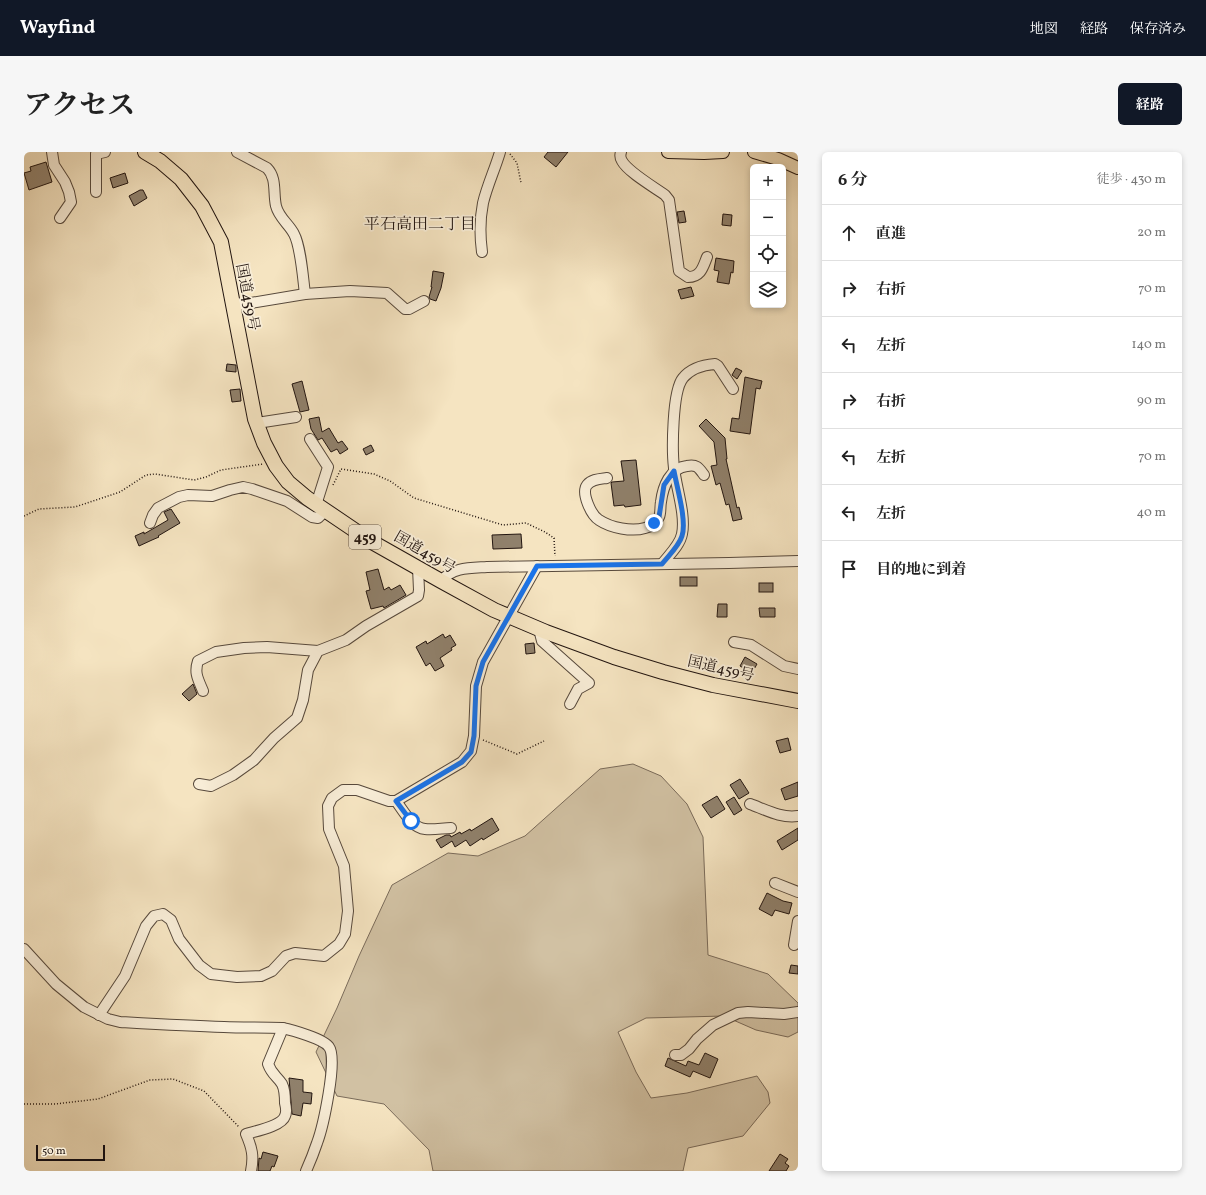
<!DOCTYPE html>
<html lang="ja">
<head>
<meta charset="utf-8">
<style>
  body { margin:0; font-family:Vollkorn,"Noto Serif JP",serif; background:#f6f6f6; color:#222 }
  .controls { position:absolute; right:12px; top:12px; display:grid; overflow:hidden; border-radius:6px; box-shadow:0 2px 6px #0003 }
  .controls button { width:36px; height:36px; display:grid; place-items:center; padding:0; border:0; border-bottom:1px solid #e0e0e0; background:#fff; color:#222; font:20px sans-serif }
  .scale { position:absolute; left:12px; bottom:10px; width:69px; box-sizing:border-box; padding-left:4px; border:2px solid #221510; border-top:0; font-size:11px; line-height:14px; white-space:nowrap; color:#221510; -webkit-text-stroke:3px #f8edd7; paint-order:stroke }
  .stop { position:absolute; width:12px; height:12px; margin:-9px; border:3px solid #1a73e8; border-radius:50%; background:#fff }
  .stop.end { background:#1a73e8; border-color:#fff; box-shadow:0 1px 4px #0008 }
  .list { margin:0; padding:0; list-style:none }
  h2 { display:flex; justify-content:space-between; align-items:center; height:52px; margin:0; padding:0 16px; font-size:17px }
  h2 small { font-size:13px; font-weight:400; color:#767676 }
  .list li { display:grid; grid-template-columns:26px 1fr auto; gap:12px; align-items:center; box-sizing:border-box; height:56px; padding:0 16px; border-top:1px solid #e0e0e0 }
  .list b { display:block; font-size:15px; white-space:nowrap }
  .list em { font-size:13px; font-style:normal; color:#767676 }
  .icon { flex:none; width:22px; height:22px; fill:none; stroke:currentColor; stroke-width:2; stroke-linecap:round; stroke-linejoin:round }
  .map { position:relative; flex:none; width:774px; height:1019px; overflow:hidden; border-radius:6px }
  header { display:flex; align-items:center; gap:24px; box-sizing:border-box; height:56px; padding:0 20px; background:#111827; color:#fff }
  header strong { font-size:19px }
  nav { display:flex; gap:22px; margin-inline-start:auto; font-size:14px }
  .intro { display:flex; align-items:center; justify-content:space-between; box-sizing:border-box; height:96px; padding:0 24px }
  h1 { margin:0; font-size:28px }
  .button { padding:10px 18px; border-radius:6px; background:#111827; color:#fff; font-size:14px; font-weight:700 }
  main { display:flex; gap:24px; padding:0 24px }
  aside { flex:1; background:#fff; border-radius:6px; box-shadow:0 2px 6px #0003 }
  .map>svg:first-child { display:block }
  .green { fill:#d1c1a3; stroke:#7a6b5a }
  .building { fill:#90816c; stroke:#221510 }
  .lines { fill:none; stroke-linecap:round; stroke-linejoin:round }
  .minor-casing { stroke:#57493c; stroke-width:12 }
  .major-casing { stroke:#221510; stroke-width:14 }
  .highway-casing { stroke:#221510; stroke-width:16 }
  .path { stroke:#221510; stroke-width:1.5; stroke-dasharray:1 2; stroke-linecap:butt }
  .minor { stroke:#f8edd7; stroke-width:10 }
  .major { stroke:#f5e4c1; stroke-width:12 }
  .highway { stroke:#f5e4c1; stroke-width:14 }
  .route { stroke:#1a73e8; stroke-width:5 }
  .labels { text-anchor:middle; stroke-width:3.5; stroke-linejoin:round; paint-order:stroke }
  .shield { fill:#f8edd7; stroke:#62564c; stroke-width:1 }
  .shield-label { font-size:14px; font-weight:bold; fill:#221510 }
  .street-label { font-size:15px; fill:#221510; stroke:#f8edd7 }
  .neighbourhood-label { font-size:16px; fill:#221510; stroke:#f8edd7 }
</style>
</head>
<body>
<header>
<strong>Wayfind</strong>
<nav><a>地図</a><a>経路</a><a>保存済み</a></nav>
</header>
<div class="intro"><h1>アクセス</h1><a class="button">経路</a></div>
<main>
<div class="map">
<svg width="774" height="1019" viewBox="0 0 774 1019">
  <rect width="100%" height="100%" fill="#f5e4c1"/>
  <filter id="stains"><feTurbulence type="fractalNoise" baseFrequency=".005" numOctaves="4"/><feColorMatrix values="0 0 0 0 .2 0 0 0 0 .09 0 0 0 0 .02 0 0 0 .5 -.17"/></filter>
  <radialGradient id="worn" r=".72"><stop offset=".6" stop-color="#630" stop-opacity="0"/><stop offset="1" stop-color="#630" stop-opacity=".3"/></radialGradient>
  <polygon class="green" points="609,612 637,624 663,652 679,685 684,803 744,822 774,851 774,880 764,885 732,878 700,864 622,866 594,880 612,920 627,946 663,941 733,924 744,940 746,951 719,984 664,996 659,1019 409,1019 405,998 360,952 313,944 292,900 313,856 335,804 368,733 424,701 454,704 501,684 576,617"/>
  <g class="building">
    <polygon points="524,0 544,0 532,15 520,5"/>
    <polygon points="22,10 28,30 5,38 0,21 7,19 6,15"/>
    <polygon points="101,21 104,31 89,36 86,26"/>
    <polygon points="116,38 119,38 123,46 110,54 105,44"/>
    <polygon points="660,59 662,70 655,71 653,60"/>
    <polygon points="699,62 708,63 707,74 698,73"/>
    <polygon points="692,106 710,109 709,121 707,120 705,132 693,130 695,119 690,118"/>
    <polygon points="409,119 420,121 417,136 412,149 406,147 405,145 408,135 407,135"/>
    <polygon points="667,135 670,144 657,147 654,138"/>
    <polygon points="203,212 212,213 212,220 202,219"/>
    <polygon points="712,216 718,219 713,227 708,223"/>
    <polygon points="721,225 738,229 736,237 732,236 726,282 706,279 708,266 715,267"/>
    <polygon points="278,229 285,258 276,260 268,232"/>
    <polygon points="216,237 217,249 208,250 206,238"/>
    <polygon points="295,265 298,280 305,276 314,291 318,289 324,297 316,302 313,297 307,300 298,286 294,288 287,277 285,267"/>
    <polygon points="682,267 701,286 703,307 702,307 713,356 715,355 718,367 709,369 705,352 702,353 696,331 692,333 687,314 693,313 690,290 675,274"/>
    <polygon points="347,293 350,299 342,303 339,297"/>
    <polygon points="612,308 617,353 601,355 600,353 590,354 587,331 588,330 600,329 597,309"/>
    <polygon points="147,357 156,371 134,384 135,385 128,388 115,394 111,384 120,380 120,382 144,368 140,360"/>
    <polygon points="497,382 498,396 469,397 468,383"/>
    <polygon points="354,417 360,438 365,435 367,438 376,433 382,443 360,456 359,454 347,457 342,439 346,438 342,420"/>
    <rect x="656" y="425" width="17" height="9"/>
    <rect x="735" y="431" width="14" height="9"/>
    <polygon points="694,452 703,452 703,465 693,465"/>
    <polygon points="735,456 751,456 751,465 736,465"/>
    <polygon points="419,482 421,486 426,483 432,493 427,496 428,498 416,506 420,514 411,519 406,511 402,514 392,495 402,489 403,492"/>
    <polygon points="510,491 511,501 502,502 501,492"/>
    <polygon points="721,505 733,512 728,521 716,514"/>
    <polygon points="169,532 173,542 165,549 158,542"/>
    <polygon points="764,586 767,598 756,601 752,589"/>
    <polygon points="716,627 725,641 715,647 706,633"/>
    <polygon points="774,630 774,644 761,648 757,637"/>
    <polygon points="693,644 701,657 687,666 678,653"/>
    <polygon points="710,645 718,658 710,663 702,650"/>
    <polygon points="468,666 475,678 459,688 458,686 446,694 442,688 431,695 428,689 417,696 412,688 422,683 426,683 427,685 436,680 437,682 446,677 447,679"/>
    <polygon points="774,676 774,688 758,698 753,689"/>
    <polygon points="743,741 759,749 768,751 765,762 751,758 748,764 735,757"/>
    <polygon points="767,813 774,814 774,822 765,821"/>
    <polygon points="681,901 694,907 686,926 669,919 666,925 641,914 644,906 662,914 664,909 675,913"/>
    <polygon points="265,926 279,928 279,940 288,941 287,952 279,951 277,964 268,962"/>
    <polygon points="239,1000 254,1004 250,1015 248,1014 246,1019 234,1019 235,1006 237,1007"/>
    <polygon points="756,1002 764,1007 761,1011 765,1014 762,1019 745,1019"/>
  </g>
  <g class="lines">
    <g class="minor-casing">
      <g id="minor">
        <polyline points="28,0 30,13 41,30 45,40 47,50 36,66"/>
        <path d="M213,0l30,16c10,10 6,25 9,38 3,12 13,18 18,28 7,13 9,45 11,60"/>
        <path d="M597,0c-1,3 -1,6 1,9 6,11 32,26 43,34l4,5 10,71 9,6c13,0 15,-10 19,-20"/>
        <polyline points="72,40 72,2 81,0"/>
        <path d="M458,100c-2,-15 -2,-34 1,-49 4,-17 12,-34 17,-51"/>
        <polyline points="209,154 281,142 326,139 363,141 381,157 385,157 400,149"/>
        <polyline points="233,271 272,265"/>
        <polyline points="286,287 304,315 292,353"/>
        <path d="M583,326c-7,1 -15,1 -20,7 -6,8 4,30 12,35 12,8 33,12 46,8 6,-1 12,-6 14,-11 2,-4 1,-11 2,-15 2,-16 9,-34 26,-36 10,-2 12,2 17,9"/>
        <polyline points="126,371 129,363 134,356 155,345 164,343 188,344 206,338 219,335 228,337 263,349 288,365 294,366 301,359"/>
        <path d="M638,412c7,-9 18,-19 20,-30 4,-19 -6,-47 -8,-66 -2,-17 -2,-77 9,-90 8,-10 19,-13 32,-14l3,2 15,23"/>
        <path d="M417,429c12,-14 29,-13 46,-14l242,-4 69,-2"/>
        <polyline points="515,477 518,489 565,531 554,537 546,552"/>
        <polyline points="710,490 727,493 760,514 774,517"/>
        <path d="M179,539c-5,-12 -9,-18 -5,-30l18,-9 28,-4 23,-1 51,4"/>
        <polyline points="175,632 187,634 209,623 230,608 250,586 273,566 279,548 284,518 294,499 322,488 342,474 394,444 395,438 394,416"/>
        <path d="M372,649c7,9 16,27 29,28 9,1 18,-1 26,-1"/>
        <path d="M726,652c14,5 32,15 48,12"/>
        <polyline points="751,731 774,740"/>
        <polyline points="770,793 774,769"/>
        <path d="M0,797l32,35 28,23 24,12 12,3c35,2 69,4 104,5 19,1 39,0 58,1 10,2 42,11 47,19 9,12 -6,80 -12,96 -3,9 -7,19 -11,28"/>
        <polyline points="75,863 101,824 122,774 130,764 139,762 147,768 155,787 175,813 187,822 213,825 237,824 248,819 262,804 271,801 300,804 315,792 321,782 324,759 320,714 305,677 304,654 308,646 319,638 333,638 365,649 372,649 438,610 447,599 450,584 452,534 459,510 513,414"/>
        <polyline points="651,903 657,903 665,897 673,887 689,873 714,861 724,860 760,862 774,860"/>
        <path d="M227,1019c3,-15 1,-23 -5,-37 10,-3 36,-8 39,-18 2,-4 1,-9 0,-13 0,-6 0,-13 -3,-19 -5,-8 -10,-9 -14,-20l15,-36"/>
      </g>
    </g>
    <g class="major-casing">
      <g id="major">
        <polyline points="644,0 680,1 699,0"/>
        <polyline points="730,0 754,7 774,16"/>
      </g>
    </g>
    <g class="highway-casing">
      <polyline id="highway" points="121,0 136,9 157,27 178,54 197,90 231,267 240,291 252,314 264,330 283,346 348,390 417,429 470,458 522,480 590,505 639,520 689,533 774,549"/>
    </g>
    <g class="path">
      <polyline points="486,2 493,11 497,31"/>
      <polyline points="309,333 317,317 350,322 366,329 390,346 479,373 502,371 521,380 530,386 531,404"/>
      <polyline points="0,364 15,357 51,355 96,340 122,323 131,322 170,328 182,325 197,318 239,312"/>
      <polyline points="459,588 493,602 520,589"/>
      <polyline points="0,952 31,952 74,947 126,928 149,927 180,939 215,975"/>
    </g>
    <use href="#minor" class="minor"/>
    <use href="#major" class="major"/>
    <use href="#highway" class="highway"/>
  </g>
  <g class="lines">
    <path class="route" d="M387,669l-15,-20 66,-39 9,-10 3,-16 2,-50 7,-24 54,-96 125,-2c7,-9 17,-18 20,-28 5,-15 -5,-48 -8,-65l-10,14 -5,32 -5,6"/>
  </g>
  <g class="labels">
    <rect class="shield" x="325" y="373" width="32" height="24" rx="3"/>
    <g class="shield-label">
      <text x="341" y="390">459</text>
    </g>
    <g class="street-label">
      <text transform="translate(224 145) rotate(79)" y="5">国道459号</text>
      <text transform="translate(401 400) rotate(30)" y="5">国道459号</text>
      <text transform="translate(697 516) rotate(13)" y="5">国道459号</text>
    </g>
    <g class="neighbourhood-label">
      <text x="396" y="77">平石高田二丁目</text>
    </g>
  </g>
  <rect width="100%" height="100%" filter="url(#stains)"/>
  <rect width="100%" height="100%" fill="url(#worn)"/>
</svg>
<div class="controls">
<button>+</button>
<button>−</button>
<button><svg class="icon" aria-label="locate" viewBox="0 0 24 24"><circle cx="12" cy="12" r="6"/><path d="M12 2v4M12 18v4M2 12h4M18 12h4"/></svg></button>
<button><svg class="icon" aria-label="layers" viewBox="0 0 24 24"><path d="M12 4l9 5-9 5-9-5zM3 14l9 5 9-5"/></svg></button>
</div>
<div class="scale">50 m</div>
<div class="stop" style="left:387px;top:669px"></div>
<div class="stop end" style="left:630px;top:371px"></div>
</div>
<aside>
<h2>6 分<small>徒歩 · 430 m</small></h2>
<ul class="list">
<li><svg class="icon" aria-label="ahead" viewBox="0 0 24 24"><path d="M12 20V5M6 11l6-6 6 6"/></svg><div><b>直進</b></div><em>20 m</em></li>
<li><svg class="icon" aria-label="right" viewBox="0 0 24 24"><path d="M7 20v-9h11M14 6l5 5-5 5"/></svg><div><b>右折</b></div><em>70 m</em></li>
<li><svg class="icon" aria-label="left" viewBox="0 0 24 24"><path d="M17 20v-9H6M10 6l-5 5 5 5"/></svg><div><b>左折</b></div><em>140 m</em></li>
<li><svg class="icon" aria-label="right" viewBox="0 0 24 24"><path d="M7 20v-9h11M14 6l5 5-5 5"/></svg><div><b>右折</b></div><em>90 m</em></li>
<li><svg class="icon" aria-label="left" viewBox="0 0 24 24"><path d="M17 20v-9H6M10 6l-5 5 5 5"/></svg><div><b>左折</b></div><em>70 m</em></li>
<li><svg class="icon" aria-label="left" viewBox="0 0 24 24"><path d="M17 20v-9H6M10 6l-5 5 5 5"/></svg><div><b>左折</b></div><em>40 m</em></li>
<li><svg class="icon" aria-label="arrive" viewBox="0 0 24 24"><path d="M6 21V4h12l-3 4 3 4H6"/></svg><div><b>目的地に到着</b></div></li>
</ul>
</aside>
</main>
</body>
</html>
